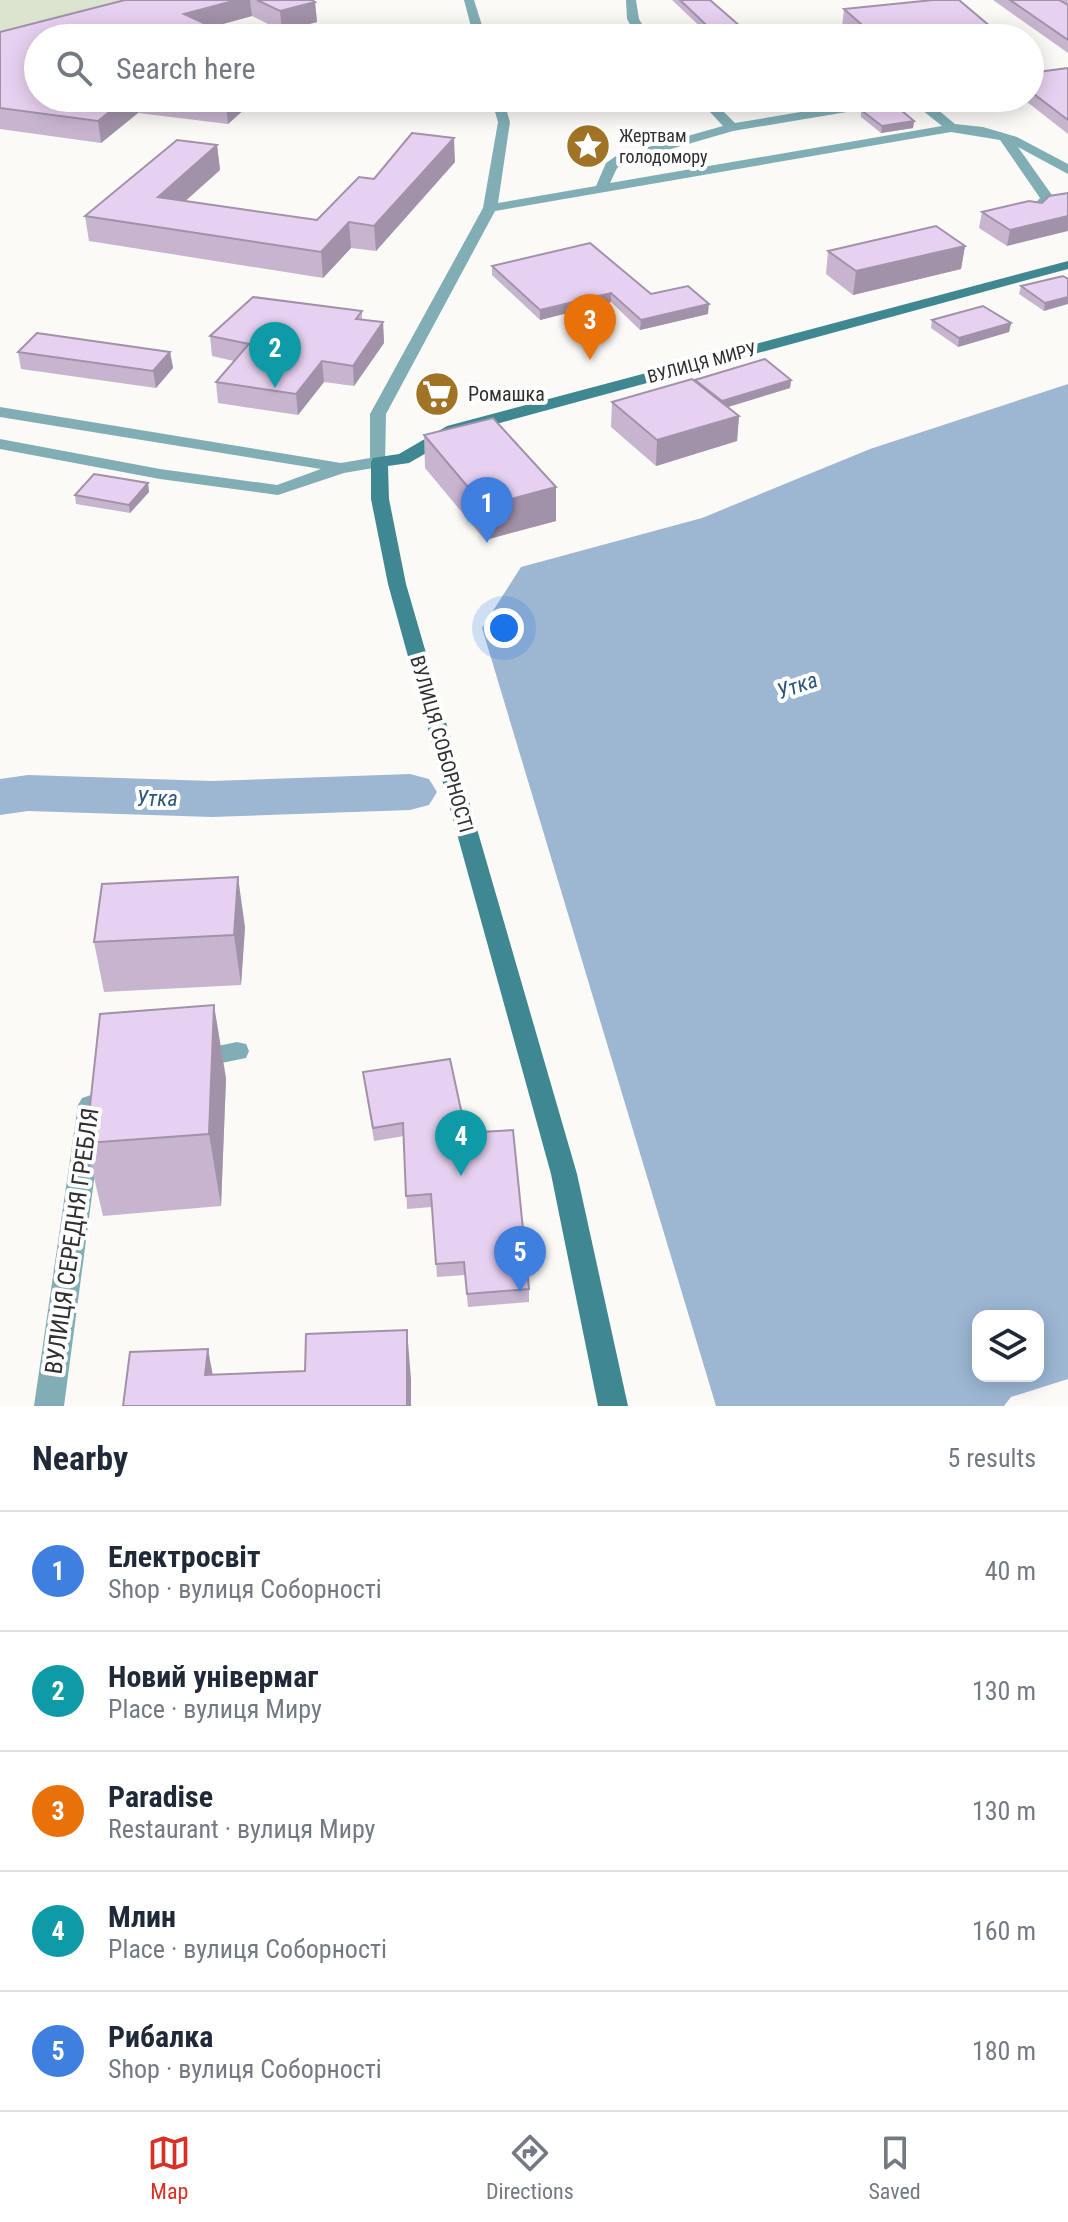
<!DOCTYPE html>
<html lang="en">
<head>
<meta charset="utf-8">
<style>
  body { margin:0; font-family:"Roboto Condensed",sans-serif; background:#f6f6f7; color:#1f2937 }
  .controls { position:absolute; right:24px; bottom:24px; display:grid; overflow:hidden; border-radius:16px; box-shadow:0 4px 20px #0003 }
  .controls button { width:72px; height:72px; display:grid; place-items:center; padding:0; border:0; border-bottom:2px solid #e0e1e3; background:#fff; color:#1f2937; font:40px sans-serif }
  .you { position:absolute; left:504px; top:628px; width:28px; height:28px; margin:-20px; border:6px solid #fff; border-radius:50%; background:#1a73e8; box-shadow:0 0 0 12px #1a73e833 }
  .badge { display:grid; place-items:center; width:52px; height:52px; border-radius:50%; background:#d93025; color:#fff; font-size:26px; font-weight:700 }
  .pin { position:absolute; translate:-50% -66px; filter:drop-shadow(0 2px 4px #0008) }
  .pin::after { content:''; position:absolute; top:42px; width:28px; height:24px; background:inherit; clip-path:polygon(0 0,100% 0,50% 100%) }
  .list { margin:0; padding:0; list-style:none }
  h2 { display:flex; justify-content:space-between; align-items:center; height:104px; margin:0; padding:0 32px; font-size:34px }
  h2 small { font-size:26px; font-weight:400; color:#747a83 }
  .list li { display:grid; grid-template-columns:52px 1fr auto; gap:24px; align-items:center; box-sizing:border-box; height:120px; padding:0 32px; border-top:2px solid #e0e1e3 }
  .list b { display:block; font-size:30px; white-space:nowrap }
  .list p { margin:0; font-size:26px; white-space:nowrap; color:#747a83 }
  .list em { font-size:26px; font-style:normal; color:#747a83 }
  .icon { flex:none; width:44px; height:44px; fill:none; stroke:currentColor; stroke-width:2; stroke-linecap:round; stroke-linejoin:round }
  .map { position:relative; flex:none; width:1068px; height:1406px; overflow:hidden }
  .search { position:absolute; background:#fff; box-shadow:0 4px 20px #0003; left:24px; right:24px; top:24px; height:88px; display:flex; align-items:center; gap:20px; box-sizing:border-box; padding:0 28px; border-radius:44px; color:#747a83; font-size:30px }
  .sheet { height:704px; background:#fff }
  nav { display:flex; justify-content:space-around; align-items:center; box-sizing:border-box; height:112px; border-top:2px solid #e0e1e3; background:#fff; font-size:22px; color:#747a83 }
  nav a { display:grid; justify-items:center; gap:4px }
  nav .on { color:#d93025 }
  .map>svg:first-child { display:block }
  .green { fill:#dae4cf }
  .water { fill:#9db7d3; fill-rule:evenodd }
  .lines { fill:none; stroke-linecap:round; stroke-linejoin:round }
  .river { fill:#9db7d3; fill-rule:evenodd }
  .street { fill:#81aeb5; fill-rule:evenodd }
  .secondary { fill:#3f8892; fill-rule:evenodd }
  .wall { fill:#c7b4cf }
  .shaded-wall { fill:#a292a9 }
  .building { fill:#e7d1f1; stroke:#a292a9; stroke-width:2 }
  .labels { text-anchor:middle; stroke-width:8; stroke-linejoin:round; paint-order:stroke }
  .far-poi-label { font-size:18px; fill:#31302e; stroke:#fff; text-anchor:start }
  .far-street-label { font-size:18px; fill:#31302e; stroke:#fff }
  .poi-label { font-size:20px; fill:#31302e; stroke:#fff; text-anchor:start }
  .street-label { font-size:20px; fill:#31302e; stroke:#fff }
  .water-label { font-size:22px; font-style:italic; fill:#2e567d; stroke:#fff }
  .near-street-label { font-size:24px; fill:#31302e; stroke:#fff }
</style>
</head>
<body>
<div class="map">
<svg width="1068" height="1406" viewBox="0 0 1068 1406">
  <rect width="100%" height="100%" fill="#fcfaf7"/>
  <polygon class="green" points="0,0 190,0 0,48"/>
  <path class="water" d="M1068,384v995l-57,18 -7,9h-288l-234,-778 39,-61 181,-49 168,-69zM978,1316h60v60h-60z"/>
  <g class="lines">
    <polygon class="river" points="410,774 429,779 437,792 429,805 410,810 212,817 28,811 0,815 0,779 28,775 212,781"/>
    <g class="street">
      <polygon points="464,0 474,0 486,38 474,38"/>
      <polygon points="626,0 636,0 639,19 650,38 638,38 627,19"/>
      <path d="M491,98h12l7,24 -12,81 98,-17 10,-23 10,-7 107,-30 -26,-28h13l25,25 149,-25h21l32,11 18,15 28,3 34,10 51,27v10l-50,-27 36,51 -15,17h-10l-2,-3 13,-14 -40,-58 -49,-8 -456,79 -109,203 -1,52 -41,7 -66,22 -118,-16 -160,-30v-10l160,30 117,16 44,-16 -321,-52v-10l341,56 29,-5v-44l113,-206 15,-86zM894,104l28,6 20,16 -332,57 7,-15 9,-6 107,-31z"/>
      <polygon points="237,1042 246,1044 249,1051 246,1058 197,1068 188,1066 185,1059 188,1052"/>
      <polygon points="91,1095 100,1098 104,1105 64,1406 34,1406 78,1105 82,1098"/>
    </g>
    <polygon class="secondary" points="1068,261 1068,269 459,434 409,463 388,466 389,499 406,584 577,1174 628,1406 598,1406 551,1174 388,584 371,499 371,462 373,458 399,454 447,426"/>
  </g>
  <g class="wall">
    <polygon points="125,0 312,0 315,2 317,22 282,31 252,16 212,27 38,98 257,98 228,124 138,113 101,143 0,129 0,32"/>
    <polygon points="672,0 710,0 741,27 774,38 712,38"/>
    <polygon points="993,0 1068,0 1068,53"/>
    <polygon points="844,9 1004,38 855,38 842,27"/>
    <polygon points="1068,68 1068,134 1022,98 1030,98 1030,73"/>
    <polygon points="861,110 914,121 913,128 881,133 861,117"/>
    <polygon points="217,145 220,170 185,201 317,220 374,179 455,162 376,251 351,248 323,278 89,241 85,216"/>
    <polygon points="1029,201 1007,246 979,228 982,212"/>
    <polygon points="965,246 961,269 853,295 826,274 828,251"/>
    <polygon points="492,266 651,294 708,314 640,330 611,302 540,320 492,275"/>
    <polygon points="1063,276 1044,311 1019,294 1021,286"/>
    <polygon points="362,311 362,320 383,322 384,343 354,386 324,382 298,415 218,403 216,382 234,361 212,356 210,336"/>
    <polygon points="932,320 1011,323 1009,332 958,347 931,328"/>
    <polygon points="18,352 170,352 173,368 156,388 21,369"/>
    <polygon points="791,380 790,388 728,407 739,416 737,441 656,466 611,427 612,402 695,381"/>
    <polygon points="424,435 556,521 485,540 425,468"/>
    <polygon points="148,483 149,492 130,513 76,504 75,495"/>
    <polygon points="245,927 241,985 104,992 94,942"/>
    <polygon points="363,1072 466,1133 529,1289 529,1302 468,1307 465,1275 437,1277 432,1207 407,1209 404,1136 374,1141"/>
    <polygon points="226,1078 221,1206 103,1216 86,1143"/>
  </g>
  <g class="shaded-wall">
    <polygon points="237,0 250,0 252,16 186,34 184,14"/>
    <polygon points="315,2 317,22 282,31 280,11"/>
    <polygon points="127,98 136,98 138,113 101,143 98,121"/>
    <polygon points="231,98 257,98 228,124 226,103"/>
    <polygon points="914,121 913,128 881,133 882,126"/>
    <polygon points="454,138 455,162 376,251 374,226"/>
    <polygon points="217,145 220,170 162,222 158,197"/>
    <polygon points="1068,216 1068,231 1007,246 1010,230"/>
    <polygon points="349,222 351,248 323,278 321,252"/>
    <polygon points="965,246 961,269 853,295 856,271"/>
    <polygon points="611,293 611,302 540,320 540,310"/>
    <polygon points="1068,297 1068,304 1044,311 1045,303"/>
    <polygon points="709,304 708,314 640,330 641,320"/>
    <polygon points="383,322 384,343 354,386 353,366"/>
    <polygon points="1011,323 1009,332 958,347 959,338"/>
    <polygon points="170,352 173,368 156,388 153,371"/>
    <polygon points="322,361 324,382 298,415 296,394"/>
    <polygon points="791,380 790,388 721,409 722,401"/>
    <polygon points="739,416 737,441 656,466 657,440"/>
    <polygon points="148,483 149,492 130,513 129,505"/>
    <polygon points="556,487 556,521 485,540 484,506"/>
    <polygon points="238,877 245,927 241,985 234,935"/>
    <polygon points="214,1005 226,1078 221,1206 209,1134"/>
    <polygon points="407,1330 411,1379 411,1406 407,1406"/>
    <polygon points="208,1349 217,1398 205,1375"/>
  </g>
  <g class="building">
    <polygon points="125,0 237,0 184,14 236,38 38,38 38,98 127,98 98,121 0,108 0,32"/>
    <polygon points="257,0 312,0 315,2 280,11"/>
    <polygon points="680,0 710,0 741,27 757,25 774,38 720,38"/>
    <polygon points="933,0 959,0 1004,38 877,38 844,9"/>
    <polygon points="1010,0 1059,0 1068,5 1068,40"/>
    <polygon points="1068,68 1068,120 1030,91 1030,73"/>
    <polygon points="188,98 231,98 226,103"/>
    <polygon points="895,105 914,121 882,126 861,110"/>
    <polygon points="412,133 454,138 374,226 349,222 321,252 85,216 177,140 217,145 158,197 317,220 359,177 374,179"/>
    <polygon points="1068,193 1068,216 1010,230 982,212 1029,201 1042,203 1049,196"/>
    <polygon points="936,226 965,246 856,271 828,251"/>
    <polygon points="590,243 651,294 688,286 709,304 641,320 611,293 540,310 492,266"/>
    <polygon points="1063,276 1068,279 1068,297 1045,303 1021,286"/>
    <polygon points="253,297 362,311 356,319 383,322 353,366 322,361 296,394 216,382 249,344 210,336"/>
    <polygon points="983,306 1011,323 959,338 932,320"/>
    <polygon points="37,333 170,352 153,371 18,352"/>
    <polygon points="765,359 791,380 722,401 695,380"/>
    <polygon points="692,379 739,416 657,440 612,402"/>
    <polygon points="493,418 556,487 484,506 424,435"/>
    <polygon points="94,474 148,483 129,505 75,495"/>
    <polygon points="238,877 234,935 94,942 102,884"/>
    <polygon points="214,1005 209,1134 86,1143 100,1014"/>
    <polygon points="450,1059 466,1133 513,1130 529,1289 467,1294 464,1262 436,1264 431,1194 406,1196 403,1123 373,1128 363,1072"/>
    <polygon points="407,1330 407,1406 123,1406 130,1352 208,1349 205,1375 305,1371 306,1334"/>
  </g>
  <defs>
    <g id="sight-disc" transform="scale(2.3)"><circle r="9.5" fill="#a17325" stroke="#fff"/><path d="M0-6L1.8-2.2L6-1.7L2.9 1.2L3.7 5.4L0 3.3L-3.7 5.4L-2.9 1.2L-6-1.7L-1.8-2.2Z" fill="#fff"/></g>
    <g id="supermarket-disc" transform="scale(2.3)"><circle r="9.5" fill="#a17325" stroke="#fff"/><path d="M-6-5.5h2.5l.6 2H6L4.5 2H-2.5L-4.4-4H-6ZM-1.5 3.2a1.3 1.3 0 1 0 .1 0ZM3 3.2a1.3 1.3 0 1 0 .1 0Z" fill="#fff"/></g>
  </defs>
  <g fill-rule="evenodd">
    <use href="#sight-disc" x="588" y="146"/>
    <use href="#supermarket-disc" x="437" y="394"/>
  </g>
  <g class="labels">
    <g class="far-poi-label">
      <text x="619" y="142">Жертвам<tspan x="619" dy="21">голодомору</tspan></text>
    </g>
    <g class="far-street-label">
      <text transform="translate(702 363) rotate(-15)" y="6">ВУЛИЦЯ МИРУ</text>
    </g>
    <g class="poi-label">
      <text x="468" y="401">Ромашка</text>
    </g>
    <g class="street-label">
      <text transform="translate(442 744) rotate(74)" y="7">ВУЛИЦЯ СОБОРНОСТІ</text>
    </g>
    <g class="water-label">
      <text transform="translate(797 685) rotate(-19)" y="8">Утка</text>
      <text x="157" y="806">Утка</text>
    </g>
    <g class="near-street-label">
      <text transform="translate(72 1241) rotate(-82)" y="8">ВУЛИЦЯ СЕРЕДНЯ ГРЕБЛЯ</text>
    </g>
  </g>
</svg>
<div class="controls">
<button><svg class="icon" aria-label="layers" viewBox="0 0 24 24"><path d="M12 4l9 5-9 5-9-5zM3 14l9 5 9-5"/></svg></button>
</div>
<div class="you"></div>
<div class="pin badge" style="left:487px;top:543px;background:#3f7fe0">1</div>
<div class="pin badge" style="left:275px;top:388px;background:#0f9aa8">2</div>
<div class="pin badge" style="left:590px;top:360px;background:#e8710a">3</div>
<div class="pin badge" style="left:461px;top:1176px;background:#0f9aa8">4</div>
<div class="pin badge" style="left:520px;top:1292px;background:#3f7fe0">5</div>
<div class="search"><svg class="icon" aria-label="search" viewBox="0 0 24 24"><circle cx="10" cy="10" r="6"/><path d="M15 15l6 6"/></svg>Search here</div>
</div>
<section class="sheet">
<h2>Nearby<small>5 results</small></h2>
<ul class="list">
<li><span class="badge" style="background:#3f7fe0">1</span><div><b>Електросвіт</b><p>Shop · вулиця Соборності</p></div><em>40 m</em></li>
<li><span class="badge" style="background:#0f9aa8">2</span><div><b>Новий універмаг</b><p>Place · вулиця Миру</p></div><em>130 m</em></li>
<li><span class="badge" style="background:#e8710a">3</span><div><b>Paradise</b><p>Restaurant · вулиця Миру</p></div><em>130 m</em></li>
<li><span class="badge" style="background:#0f9aa8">4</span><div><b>Млин</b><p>Place · вулиця Соборності</p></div><em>160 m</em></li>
<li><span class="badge" style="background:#3f7fe0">5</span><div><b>Рибалка</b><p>Shop · вулиця Соборності</p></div><em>180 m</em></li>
</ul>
</section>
<nav>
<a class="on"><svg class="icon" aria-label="map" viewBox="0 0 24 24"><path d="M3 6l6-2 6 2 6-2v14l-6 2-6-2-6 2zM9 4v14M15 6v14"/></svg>Map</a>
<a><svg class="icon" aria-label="directions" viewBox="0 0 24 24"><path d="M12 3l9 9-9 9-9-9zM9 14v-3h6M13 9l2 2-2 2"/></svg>Directions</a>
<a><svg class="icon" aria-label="saved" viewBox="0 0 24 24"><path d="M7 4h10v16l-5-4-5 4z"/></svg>Saved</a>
</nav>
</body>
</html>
